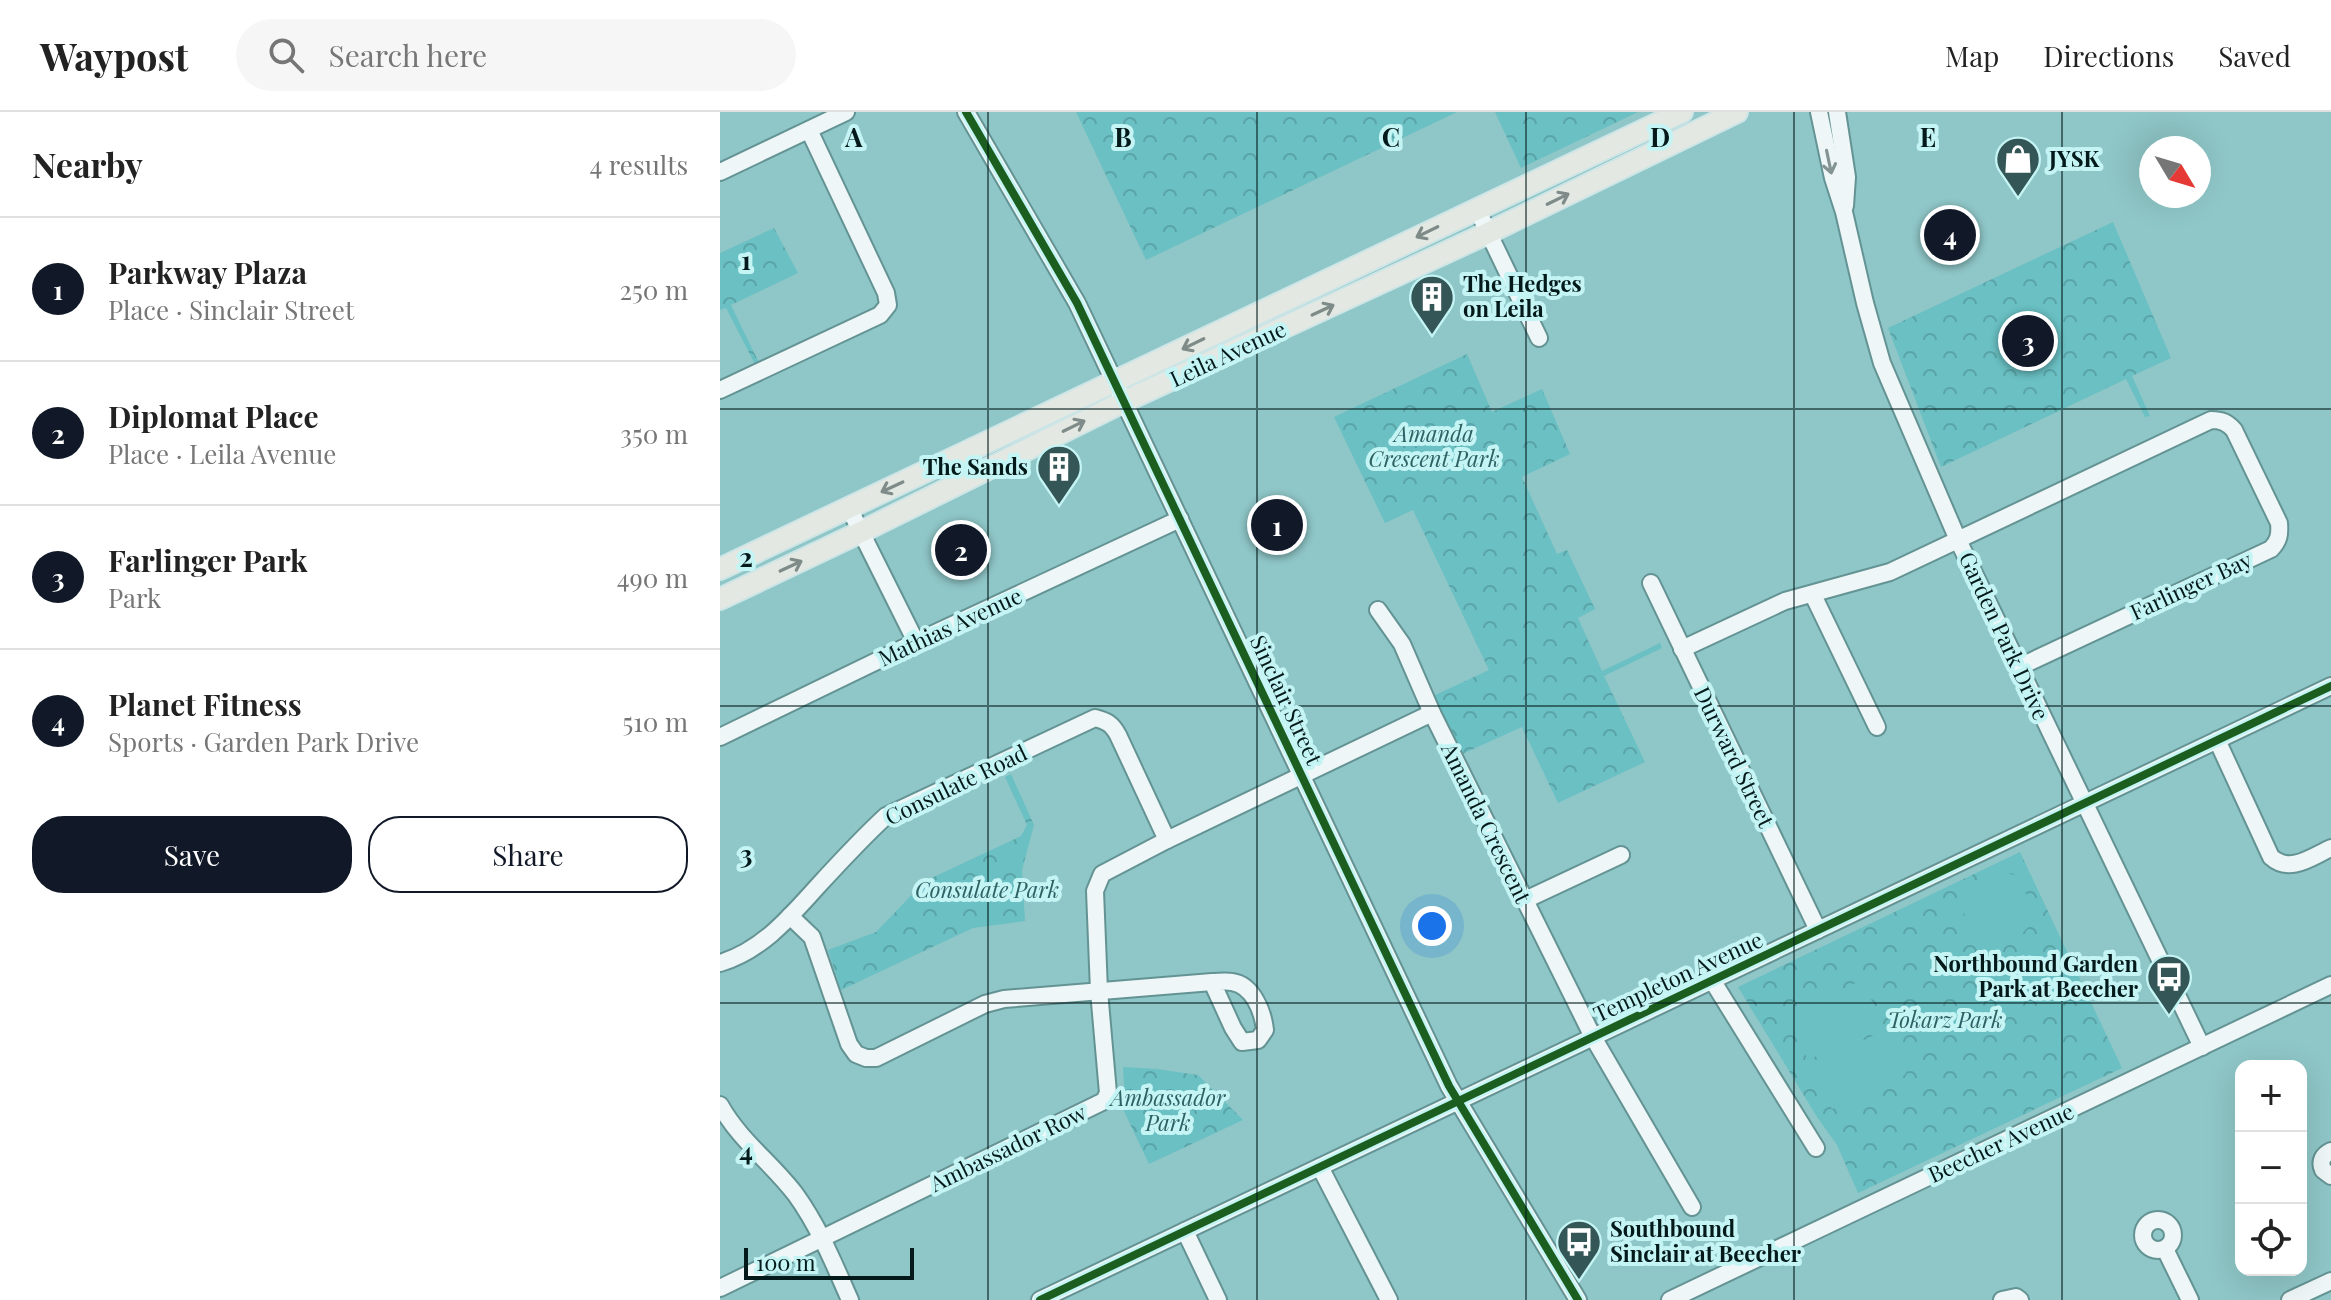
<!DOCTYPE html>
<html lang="en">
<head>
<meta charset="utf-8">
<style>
  body { margin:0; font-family:"Playfair Display",serif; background:#f6f6f6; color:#222 }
  .controls { position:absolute; right:24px; bottom:24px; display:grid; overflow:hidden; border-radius:16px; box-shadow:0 8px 32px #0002 }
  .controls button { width:72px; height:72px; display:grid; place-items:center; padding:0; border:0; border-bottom:2px solid #e0e0e0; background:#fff; color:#222; font:40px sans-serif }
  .compass { position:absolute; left:1419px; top:24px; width:72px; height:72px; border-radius:50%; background:#fff; box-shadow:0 8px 32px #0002; rotate:128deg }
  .scale { position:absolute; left:24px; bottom:20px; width:170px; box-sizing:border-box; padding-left:8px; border:4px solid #03191a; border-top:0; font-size:22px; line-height:28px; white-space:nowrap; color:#03191a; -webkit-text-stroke:6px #c5f4f5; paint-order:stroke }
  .you { position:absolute; left:712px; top:814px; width:28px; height:28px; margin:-20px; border:6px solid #fff; border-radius:50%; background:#1a73e8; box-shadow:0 0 0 12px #1a73e833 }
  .badge { display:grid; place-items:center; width:52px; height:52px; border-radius:50%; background:#111827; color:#fff; font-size:26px; font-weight:700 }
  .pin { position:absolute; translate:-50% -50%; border:4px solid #fff; box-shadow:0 2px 8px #0006 }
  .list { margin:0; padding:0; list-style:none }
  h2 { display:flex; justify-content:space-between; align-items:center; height:104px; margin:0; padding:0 32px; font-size:34px }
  h2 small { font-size:26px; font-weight:400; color:#767676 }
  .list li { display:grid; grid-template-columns:52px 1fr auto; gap:24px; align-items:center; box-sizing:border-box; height:144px; padding:0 32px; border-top:2px solid #e0e0e0 }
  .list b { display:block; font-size:30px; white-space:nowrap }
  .list p { margin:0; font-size:26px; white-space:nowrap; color:#767676 }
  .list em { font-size:26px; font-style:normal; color:#767676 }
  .actions { display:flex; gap:16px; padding:24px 32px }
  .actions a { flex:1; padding:18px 0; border:2px solid #111827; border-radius:32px; text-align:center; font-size:28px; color:#111827 }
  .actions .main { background:#111827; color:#fff }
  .icon { flex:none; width:44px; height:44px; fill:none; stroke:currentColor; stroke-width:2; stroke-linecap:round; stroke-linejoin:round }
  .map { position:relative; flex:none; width:1611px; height:1188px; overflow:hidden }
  header { display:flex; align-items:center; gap:48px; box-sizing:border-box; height:112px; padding:0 40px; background:#fff; border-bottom:2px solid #e0e0e0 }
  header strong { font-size:38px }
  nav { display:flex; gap:44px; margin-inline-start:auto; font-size:28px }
  .search { width:560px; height:72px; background:#f6f6f6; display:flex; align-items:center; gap:20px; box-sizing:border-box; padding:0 28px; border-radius:44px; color:#767676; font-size:30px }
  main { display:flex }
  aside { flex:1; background:#fff }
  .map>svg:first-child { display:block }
  .forest { fill:url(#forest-crowns) }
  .pitch { fill:#6ac0c3 }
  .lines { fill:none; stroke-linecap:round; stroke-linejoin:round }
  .minor-casing { stroke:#649394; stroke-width:20 }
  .major-casing { stroke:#cde5e6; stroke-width:24 }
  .minor { stroke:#eef6f7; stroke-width:16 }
  .major { stroke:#e3e8e2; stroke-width:20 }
  .cycleway-casing { stroke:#c5f4f5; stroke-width:13 }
  .cycleway { stroke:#1b5e20; stroke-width:8 }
  .oneway { stroke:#849394 }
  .oneway2 { stroke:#7e8b88 }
  .grid { fill:none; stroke:#03191a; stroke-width:2; stroke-opacity:0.55 }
  .labels { text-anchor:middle; stroke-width:8; stroke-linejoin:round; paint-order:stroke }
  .poi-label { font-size:22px; font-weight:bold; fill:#03191a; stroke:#c5f4f5; text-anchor:start }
  .street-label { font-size:22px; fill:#03191a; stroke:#c5f4f5 }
  .park-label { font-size:22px; font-style:italic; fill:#2e6163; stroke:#c5f4f5 }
  .grid-label { font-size:26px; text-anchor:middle; font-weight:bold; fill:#03191a; stroke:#c5f4f5; stroke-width:8; stroke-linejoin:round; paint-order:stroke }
</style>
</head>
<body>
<header>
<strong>Waypost</strong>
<div class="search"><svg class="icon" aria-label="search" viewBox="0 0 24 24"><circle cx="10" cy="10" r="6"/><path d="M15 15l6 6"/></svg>Search here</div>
<nav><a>Map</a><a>Directions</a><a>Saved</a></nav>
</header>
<main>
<aside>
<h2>Nearby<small>4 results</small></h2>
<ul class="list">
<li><span class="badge">1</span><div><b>Parkway Plaza</b><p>Place · Sinclair Street</p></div><em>250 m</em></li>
<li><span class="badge">2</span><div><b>Diplomat Place</b><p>Place · Leila Avenue</p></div><em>350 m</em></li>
<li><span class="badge">3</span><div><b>Farlinger Park</b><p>Park</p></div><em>490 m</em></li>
<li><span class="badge">4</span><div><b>Planet Fitness</b><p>Sports · Garden Park Drive</p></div><em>510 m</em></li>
</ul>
<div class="actions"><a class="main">Save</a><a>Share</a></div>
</aside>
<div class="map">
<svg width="1611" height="1188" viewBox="0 0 1611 1188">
  <defs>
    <pattern id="forest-crowns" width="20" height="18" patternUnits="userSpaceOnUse" patternTransform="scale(2)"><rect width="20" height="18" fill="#6ac0c3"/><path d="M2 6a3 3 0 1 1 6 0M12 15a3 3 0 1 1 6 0" fill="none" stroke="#5aa4a7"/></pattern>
  </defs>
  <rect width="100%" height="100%" fill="#8fc6c7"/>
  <g class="forest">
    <polygon points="356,0 737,0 426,148"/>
    <polygon points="775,0 918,0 801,56"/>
    <polygon points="1393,110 1451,246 1412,264 1430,304 1425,305 1406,267 1221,355 1168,216"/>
    <polygon points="54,116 78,161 11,193 39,251 35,252 6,196 0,198 0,141"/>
    <polygon points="747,242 772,300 822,277 850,342 802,365 837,442 847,438 875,497 858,506 882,559 940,531 942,536 884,564 925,650 838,691 802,615 740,643 711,585 769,558 693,398 665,411 614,305"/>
    <polygon points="291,662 314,713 302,758 305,809 253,816 121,878 108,838 156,820 205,769 301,724 307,713 285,665"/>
    <polygon points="1300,740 1402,956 1138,1081 1117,1033 1097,1005 1018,875"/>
    <polygon points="403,955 437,957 478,963 523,1008 429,1052 401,993 404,973"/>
  </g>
  <g class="pitch">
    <path d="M1288,761l10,3 17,38c-2,9 -8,14 -15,21 -33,34 -69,-19 -52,-41 8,-9 28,-15 40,-21z"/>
    <polygon points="1142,868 1163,913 1088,948 1067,903"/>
    <polygon points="1165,918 1186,962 1112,997 1091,953"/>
  </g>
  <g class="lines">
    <g class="minor-casing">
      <g id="minor">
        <polyline points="246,0 357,191 729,974 858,1188"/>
        <polyline points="1099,0 1113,66 1124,100 1145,191 1162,251 1238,428 1482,935"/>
        <polyline points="1117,0 1127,65 1125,94"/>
        <polyline points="0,60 126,0"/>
        <polyline points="757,97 819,226"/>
        <polyline points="0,278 160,203 168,193 166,181 89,18"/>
        <polyline points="129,396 196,530"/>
        <polyline points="931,471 1098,818"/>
        <polyline points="1093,483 1157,615"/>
        <polyline points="658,498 682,532 712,601 873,925 972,1095"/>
        <path d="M962,537l103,-48 105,-29 321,-152c10,0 16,2 23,10l45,93c1,11 0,18 -8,26l-252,118"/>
        <polyline points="0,625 196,530 460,407"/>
        <path d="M1497,628l54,117c19,17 40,0 60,-9"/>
        <polyline points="805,788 901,743"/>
        <path d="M70,804l22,21 37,107 7,10 10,4h10l109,-54 19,-5 208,-17c6,0 14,-1 20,0 21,3 31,30 33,48l-7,10 -16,2 -9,-14 -21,-46"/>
        <path d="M0,851c41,-12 69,-45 97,-76 22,-24 44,-48 69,-71l209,-98c12,3 17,6 23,17l49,105"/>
        <polyline points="992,868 1096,1036"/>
        <path d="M0,993c20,36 52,58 76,90 23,32 38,69 54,105"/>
        <path d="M1611,1039c-8,4 -12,10 -8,19l8,6"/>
        <polyline points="600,1055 669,1188"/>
        <circle cx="1438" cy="1123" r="15"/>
        <polyline points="465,1119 498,1188"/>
        <polyline points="1445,1137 1470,1188"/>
        <polyline points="0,1176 384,989 388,981 379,879 375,779 382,762 447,728 712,601"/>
        <polyline points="320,1188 1611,574"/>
        <polyline points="950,1188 1611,873"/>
        <polyline points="1282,1188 1296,1185 1300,1188"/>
        <polyline points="1570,1188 1611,1169"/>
      </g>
    </g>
    <g class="major-casing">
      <g id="major">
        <polyline points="0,457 962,0"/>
        <polyline points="0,487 141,420 405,289 768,121 1017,0"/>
      </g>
    </g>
    <use href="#minor" class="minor"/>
    <use href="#major" class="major"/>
    <g class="cycleway-casing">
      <g id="cycleway">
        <polyline points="246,0 357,191 729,974 858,1188"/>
        <polyline points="320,1188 1611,574"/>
      </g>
    </g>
    <use href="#cycleway" class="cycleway"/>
  </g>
  <defs><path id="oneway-shaft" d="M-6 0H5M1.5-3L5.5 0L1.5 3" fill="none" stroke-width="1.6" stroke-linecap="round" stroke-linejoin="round" transform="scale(2)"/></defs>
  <use class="oneway" href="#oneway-shaft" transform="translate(1109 50) rotate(78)"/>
  <g class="oneway2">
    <use href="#oneway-shaft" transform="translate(838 87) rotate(-26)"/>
    <use href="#oneway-shaft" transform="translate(707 120) rotate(154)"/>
    <use href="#oneway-shaft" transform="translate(603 198) rotate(-25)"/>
    <use href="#oneway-shaft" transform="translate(473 232) rotate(154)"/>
    <use href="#oneway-shaft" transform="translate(354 314) rotate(-26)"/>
    <use href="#oneway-shaft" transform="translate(172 375) rotate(155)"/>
    <use href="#oneway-shaft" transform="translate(71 454) rotate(-25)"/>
  </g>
  <path class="grid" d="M268,0v1188M537,0v1188M806,0v1188M1074,0v1188M1342,0v1188M0,297h1611M0,594h1611M0,891h1611"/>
  <defs>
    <g id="shop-pin" transform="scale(2.3)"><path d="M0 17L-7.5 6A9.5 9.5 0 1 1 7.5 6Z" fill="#345657" stroke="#c5f4f5"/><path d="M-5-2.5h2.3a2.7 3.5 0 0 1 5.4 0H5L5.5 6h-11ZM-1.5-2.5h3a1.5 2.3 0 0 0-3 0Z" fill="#fff"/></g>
    <g id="building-pin" transform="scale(2.3)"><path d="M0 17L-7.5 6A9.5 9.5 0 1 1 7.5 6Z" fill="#345657" stroke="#c5f4f5"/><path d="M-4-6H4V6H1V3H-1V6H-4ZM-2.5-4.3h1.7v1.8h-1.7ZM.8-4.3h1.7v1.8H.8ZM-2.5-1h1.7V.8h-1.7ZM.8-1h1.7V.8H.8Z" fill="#fff"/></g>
    <g id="bus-pin" transform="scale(2.3)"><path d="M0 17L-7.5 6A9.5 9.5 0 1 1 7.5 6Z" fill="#345657" stroke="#c5f4f5"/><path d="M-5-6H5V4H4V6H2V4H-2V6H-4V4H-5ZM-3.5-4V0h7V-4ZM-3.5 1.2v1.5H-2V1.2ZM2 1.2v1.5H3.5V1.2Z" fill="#fff"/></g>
  </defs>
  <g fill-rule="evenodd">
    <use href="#shop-pin" x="1298" y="47"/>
    <use href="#building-pin" x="712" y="185"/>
    <use href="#building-pin" x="339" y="355"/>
    <use href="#bus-pin" x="1449" y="865"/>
    <use href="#bus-pin" x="859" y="1130"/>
  </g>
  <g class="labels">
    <g class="poi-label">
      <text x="1329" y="55">JYSK</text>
      <text x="743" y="180">The Hedges<tspan x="743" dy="25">on Leila</tspan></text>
      <text x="308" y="363" text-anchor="end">The Sands</text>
      <text x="1418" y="860" text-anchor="end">Northbound Garden<tspan x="1418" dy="25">Park at Beecher</tspan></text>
      <text x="890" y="1125">Southbound<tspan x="890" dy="25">Sinclair at Beecher</tspan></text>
    </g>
    <g class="street-label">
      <text transform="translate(508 242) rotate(-25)" y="8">Leila Avenue</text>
      <text transform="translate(1471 474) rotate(-25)" y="8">Farlinger Bay</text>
      <text transform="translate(230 515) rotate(-25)" y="8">Mathias Avenue</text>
      <text transform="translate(1284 524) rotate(65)" y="8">Garden Park Drive</text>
      <text transform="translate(566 588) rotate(65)" y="8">Sinclair Street</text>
      <text transform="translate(1014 645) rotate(64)" y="8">Durward Street</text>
      <text transform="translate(236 673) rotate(-26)" y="8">Consulate Road</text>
      <text transform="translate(766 711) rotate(64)" y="8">Amanda Crescent</text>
      <text transform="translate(958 865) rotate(-25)" y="8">Templeton Avenue</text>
      <text transform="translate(1281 1031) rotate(-25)" y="8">Beecher Avenue</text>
      <text transform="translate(288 1036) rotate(-26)" y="8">Ambassador Row</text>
    </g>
    <g class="park-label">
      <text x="714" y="330">Amanda<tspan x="714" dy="25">Crescent Park</tspan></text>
      <text x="267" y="786">Consulate Park</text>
      <text x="1225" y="916">Tokarz Park</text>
      <text x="448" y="994">Ambassador<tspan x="448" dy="25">Park</tspan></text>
    </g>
  </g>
  <g class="grid-label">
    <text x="134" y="35">A</text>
    <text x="403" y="35">B</text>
    <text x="671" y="35">C</text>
    <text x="940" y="35">D</text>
    <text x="1208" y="35">E</text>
    <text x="26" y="158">1</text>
    <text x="26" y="455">2</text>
    <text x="26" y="752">3</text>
    <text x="26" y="1049">4</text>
  </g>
</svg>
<div class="controls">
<button>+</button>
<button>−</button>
<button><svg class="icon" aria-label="locate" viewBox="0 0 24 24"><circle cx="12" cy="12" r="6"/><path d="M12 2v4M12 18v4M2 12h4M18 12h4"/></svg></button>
</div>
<svg class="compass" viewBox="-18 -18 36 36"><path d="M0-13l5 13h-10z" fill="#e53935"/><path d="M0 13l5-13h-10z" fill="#767676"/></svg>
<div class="scale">100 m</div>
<div class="you"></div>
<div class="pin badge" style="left:557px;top:413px">1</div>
<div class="pin badge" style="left:241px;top:438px">2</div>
<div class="pin badge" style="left:1308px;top:229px">3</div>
<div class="pin badge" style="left:1230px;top:123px">4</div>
</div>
</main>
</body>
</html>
